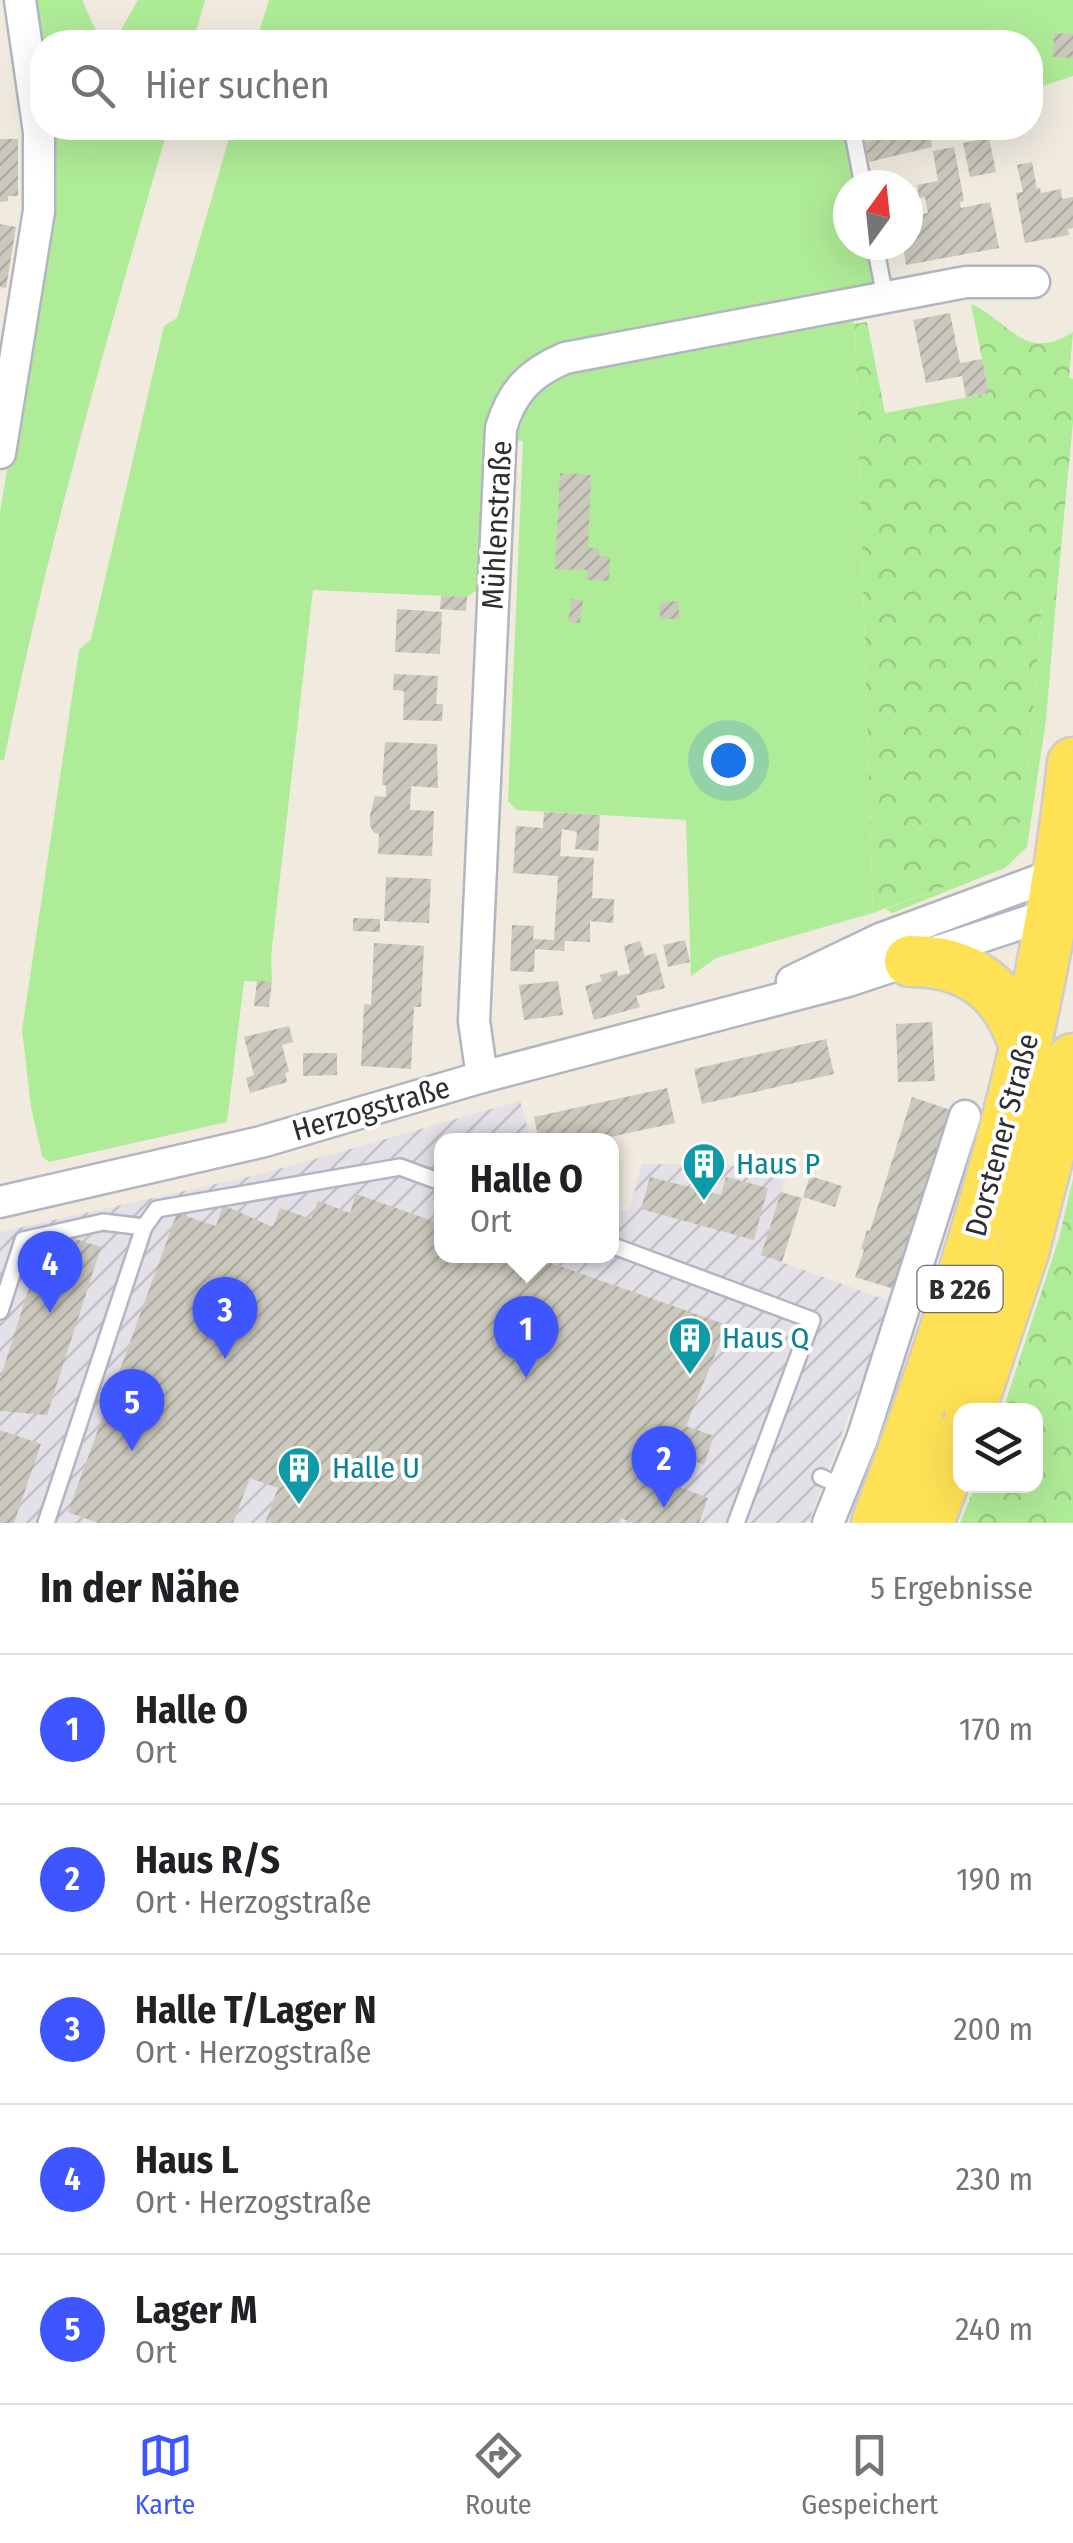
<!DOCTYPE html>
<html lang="de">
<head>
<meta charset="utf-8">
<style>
  body { margin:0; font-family:"Fira Sans Condensed",sans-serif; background:#f2f2f2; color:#202124 }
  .controls { position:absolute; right:30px; bottom:30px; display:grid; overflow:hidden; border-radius:20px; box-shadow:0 10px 40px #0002 }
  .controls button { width:90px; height:90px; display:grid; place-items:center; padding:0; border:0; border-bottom:2px solid #e0e0e0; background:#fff; color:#202124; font:50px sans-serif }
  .compass { position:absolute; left:833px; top:170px; width:90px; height:90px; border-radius:50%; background:#fff; box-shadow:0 10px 40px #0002; rotate:15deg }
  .you { position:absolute; left:728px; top:760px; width:35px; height:35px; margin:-25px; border:8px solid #fff; border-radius:50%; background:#1a73e8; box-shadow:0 0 0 15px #1a73e833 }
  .badge { display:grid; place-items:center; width:65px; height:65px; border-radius:50%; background:#3d56ff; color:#fff; font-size:32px; font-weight:700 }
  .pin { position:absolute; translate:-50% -82px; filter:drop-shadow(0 2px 5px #0008) }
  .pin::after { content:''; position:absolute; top:52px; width:35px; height:30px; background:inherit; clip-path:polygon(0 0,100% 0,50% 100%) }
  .popup { position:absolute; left:434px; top:1133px; width:185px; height:130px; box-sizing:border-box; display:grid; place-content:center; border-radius:20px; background:#fff; filter:drop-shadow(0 2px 8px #0005); font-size:32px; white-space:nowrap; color:#757577 }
  .popup b { font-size:38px; color:#202124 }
  .popup::after { content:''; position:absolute; left:50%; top:100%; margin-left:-20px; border:20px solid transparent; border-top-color:#fff }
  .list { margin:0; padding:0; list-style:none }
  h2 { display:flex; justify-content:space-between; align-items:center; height:130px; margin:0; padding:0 40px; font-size:42px }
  h2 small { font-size:32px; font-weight:400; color:#757577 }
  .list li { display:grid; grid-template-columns:65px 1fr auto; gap:30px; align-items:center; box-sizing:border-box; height:150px; padding:0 40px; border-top:2px solid #e0e0e0 }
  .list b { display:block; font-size:38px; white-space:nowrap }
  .list p { margin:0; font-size:32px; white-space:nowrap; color:#757577 }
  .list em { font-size:32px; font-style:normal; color:#757577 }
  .icon { flex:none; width:55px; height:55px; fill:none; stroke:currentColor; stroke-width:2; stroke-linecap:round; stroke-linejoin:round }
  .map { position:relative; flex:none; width:1073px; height:1523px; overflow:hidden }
  .search { position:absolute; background:#fff; box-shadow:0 10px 40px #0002; left:30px; right:30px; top:30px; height:110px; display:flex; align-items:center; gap:25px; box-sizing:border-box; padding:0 35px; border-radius:40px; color:#757577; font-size:38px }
  .sheet { height:880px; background:#fff }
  nav { display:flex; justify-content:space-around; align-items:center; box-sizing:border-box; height:140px; border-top:2px solid #e0e0e0; background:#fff; font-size:28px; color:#757577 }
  nav a { display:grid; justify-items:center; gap:5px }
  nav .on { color:#3d56ff }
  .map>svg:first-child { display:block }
  .industrial { fill:url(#industrial-furrows) }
  .grass { fill:#afec97 }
  .forest { fill:url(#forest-crowns) }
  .building { fill:url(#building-hatch) }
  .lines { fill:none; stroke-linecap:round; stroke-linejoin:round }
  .lane-casing { stroke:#b3b5c2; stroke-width:20 }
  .street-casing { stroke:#b3b5c2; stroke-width:35 }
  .primary-casing { stroke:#cdcdcd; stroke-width:55 }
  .lane { stroke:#fff; stroke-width:15 }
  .street { stroke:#fff; stroke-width:30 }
  .primary { stroke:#ffe155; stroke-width:50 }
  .labels { text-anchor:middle; stroke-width:8; stroke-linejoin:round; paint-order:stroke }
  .shield { fill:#fff; stroke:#6d6d6d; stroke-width:2.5 }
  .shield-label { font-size:28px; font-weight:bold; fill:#2e2e2e }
  .street-label { font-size:30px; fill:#2e2e2e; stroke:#fff }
  .culture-label { font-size:30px; fill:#0d838f; stroke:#fff; text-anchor:start }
</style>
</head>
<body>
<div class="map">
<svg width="1073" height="1523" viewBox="0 0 1073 1523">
  <defs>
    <pattern id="industrial-furrows" width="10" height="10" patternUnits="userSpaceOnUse" patternTransform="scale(2.5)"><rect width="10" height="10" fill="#e3e0e8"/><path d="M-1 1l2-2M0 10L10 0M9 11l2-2" fill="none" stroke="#c3c0c7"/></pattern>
    <pattern id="forest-crowns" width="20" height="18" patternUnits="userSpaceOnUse" patternTransform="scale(2.5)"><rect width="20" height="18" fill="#afec97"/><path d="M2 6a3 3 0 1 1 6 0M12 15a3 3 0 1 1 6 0" fill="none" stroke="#97cb82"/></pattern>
    <pattern id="building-hatch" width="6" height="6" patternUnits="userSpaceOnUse" patternTransform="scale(2.5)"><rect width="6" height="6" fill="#cbc8bd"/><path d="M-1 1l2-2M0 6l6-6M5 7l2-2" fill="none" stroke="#afaca3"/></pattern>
  </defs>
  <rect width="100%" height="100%" fill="#f0eadf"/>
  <polygon class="industrial" points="520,1101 531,1140 441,1140 441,1256 611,1256 611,1209 629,1211 642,1164 729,1165 785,1181 762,1255 892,1302 808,1523 0,1523 0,1232 265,1173"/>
  <g class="grass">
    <polygon points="31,0 82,0 101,42 42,42 42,73"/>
    <polygon points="138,0 205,0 193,42 114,42"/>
    <polygon points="269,0 1073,0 1073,76 1031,90 1030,42 256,42"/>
    <path d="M48,128h120c-61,209 -121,418 -164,632h-4v-247l47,-285z"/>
    <polygon points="232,128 910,128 864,142 872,185 848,185 848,245 883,245 888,270 872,273 875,287 513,375 490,406 487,417 480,588 467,597 313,590 271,956 272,982 244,981 227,1122 49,1162 42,1156 31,1107 22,1030 79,650 91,639 164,326 177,318"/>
    <polygon points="848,317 855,324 873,913 716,958 691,976 686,820 517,810 508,801 523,441 511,440 516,416 553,375"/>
    <polygon points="1056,601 1046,720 1027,847 1005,868 892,913 886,909 944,887 1016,833 1025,806 1042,608"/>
  </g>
  <g class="forest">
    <path d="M971,304c37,15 53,60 102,28l-4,45 4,2v42l-17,180 -14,7 -17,198 -9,27 -72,54 -71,26 -18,-589 12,-2 18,91 104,-20z"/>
    <polygon points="1073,1179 1073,1523 960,1523 975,1486 1036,1486 1036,1410 1003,1410 1059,1238"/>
  </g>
  <g class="building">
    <polygon points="1054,33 1073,34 1073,58 1053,57"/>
    <polygon points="914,128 929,128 932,147 869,162 865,142"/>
    <polygon points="989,138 996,172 970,177 963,143"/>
    <polygon points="0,139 18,139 18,196 8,196 8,201 0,202"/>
    <polygon points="954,147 964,201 960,202 961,208 990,202 999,248 906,265 903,245 908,245 908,217 928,213 925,197 919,198 917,185 938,181 933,151"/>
    <polygon points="1032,162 1037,189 1040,188 1041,193 1061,189 1062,199 1073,197 1073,228 1068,229 1069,235 1025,243 1016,193 1023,192 1017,165"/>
    <polygon points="0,224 16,227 6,288 0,287"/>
    <polygon points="950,313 960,363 982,359 989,393 966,397 962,376 926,383 913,320"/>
    <polygon points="560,473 591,475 588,548 599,548 599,556 610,557 609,581 586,580 587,570 555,569"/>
    <polygon points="441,596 467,597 466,611 440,609"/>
    <polygon points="571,599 583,600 580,623 568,622"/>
    <polygon points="679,601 679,619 660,619 660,602"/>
    <polygon points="397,609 442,612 440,654 395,652"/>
    <polygon points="394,674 438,676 436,704 443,704 442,721 403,720 404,691 393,690"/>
    <polygon points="385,742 437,744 438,788 411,786 410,810 434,811 432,856 378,854 379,834 374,833 370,826 370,815 375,796 386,797 386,785 382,785"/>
    <polygon points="544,812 600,815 598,851 575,849 577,832 562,829 560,856 594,858 592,898 614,899 613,923 590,921 590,942 565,941 564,951 535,949 534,972 510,971 512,925 534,926 533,939 554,940 558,876 513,873 516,826 543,828"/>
    <polygon points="386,877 431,879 429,923 384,921"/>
    <polygon points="353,918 380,919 380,932 353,931"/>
    <polygon points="685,940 690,962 668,967 663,945"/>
    <polygon points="640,941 645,956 656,953 665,988 636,996 640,1007 594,1020 585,986 602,981 600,975 617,970 618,976 630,973 624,946"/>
    <polygon points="374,943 424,946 421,1007 414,1007 411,1069 361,1066 364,1004 371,1005"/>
    <polygon points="257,980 272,982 269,1007 254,1006"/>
    <polygon points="558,981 563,1015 524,1020 519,985"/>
    <polygon points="932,1022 935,1081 898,1082 896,1024"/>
    <polygon points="289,1026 293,1042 282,1045 289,1072 285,1073 287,1082 250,1093 246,1078 254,1075 244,1037"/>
    <polygon points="826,1039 834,1074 702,1104 694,1069"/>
    <polygon points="303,1053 337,1053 337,1075 303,1076"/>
    <polygon points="667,1088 675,1123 596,1140 539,1140 534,1117"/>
    <polygon points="912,1097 951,1110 894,1289 855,1277 864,1250 861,1249 867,1230 870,1231"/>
    <polygon points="810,1176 842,1186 835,1207 803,1197"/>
    <polygon points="650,1177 721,1195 726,1177 768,1188 754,1240 641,1209"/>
    <polygon points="781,1192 802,1198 782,1262 761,1255"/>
    <polygon points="356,1194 441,1224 441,1256 531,1256 727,1325 686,1426 714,1436 704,1465 648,1443 636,1476 659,1485 661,1480 708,1498 699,1523 633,1523 621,1518 619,1523 265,1523 278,1488 250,1478 233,1523 98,1523 68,1512 177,1213 216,1226 223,1205 273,1227 280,1208 311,1219 318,1201 350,1213"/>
    <polygon points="72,1238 101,1247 47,1415 0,1411 0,1379 43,1244"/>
    <polygon points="0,1430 41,1444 14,1523 0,1523"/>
  </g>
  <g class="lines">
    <g class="lane-casing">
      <g id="lane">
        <polyline points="852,128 863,185"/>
        <polyline points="875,245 885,297"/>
        <polyline points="611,1245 812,1320 736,1523"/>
        <polyline points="0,1311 23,1240 103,1222 144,1227"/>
        <polyline points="821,1477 841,1486"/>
        <polyline points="46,1523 144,1227 157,1209 400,1167 441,1182"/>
      </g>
    </g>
    <g class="street-casing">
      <g id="street">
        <polyline points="0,453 39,211 39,132 20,0"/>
        <polyline points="792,981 880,939 1069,869"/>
        <path d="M482,1077l-8,-56 27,-593c11,-37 29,-55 64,-70l401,-76h68"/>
        <polyline points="0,1202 261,1142 482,1077 848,981 1062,910"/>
        <polyline points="828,1523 862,1439 965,1116"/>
      </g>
    </g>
    <g class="primary-casing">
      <g id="primary">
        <path d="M910,961c61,0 98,29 116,89"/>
        <polyline points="970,1410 1023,1252 1073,1059"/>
        <path d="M877,1523c95,-252 167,-492 196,-760"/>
        <polyline points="928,1523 960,1437"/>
      </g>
    </g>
    <use href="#lane" class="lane"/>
    <use href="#street" class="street"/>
    <use href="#primary" class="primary"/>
  </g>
  <defs>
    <g id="building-pin" transform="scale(2.25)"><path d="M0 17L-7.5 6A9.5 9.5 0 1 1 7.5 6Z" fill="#0f9aa8" stroke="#fff"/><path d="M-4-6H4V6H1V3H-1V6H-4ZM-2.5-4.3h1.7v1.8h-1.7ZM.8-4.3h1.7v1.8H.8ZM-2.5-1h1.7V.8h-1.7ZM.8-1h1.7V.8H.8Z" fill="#fff"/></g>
  </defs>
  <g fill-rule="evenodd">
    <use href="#building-pin" x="704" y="1164"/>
    <use href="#building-pin" x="690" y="1338"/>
    <use href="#building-pin" x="299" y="1468"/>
  </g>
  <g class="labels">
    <rect class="shield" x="917.5" y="1266" width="85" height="46" rx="8"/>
    <g class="shield-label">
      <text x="960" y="1299">B 226</text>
    </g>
    <g class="street-label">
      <text transform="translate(497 525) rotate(-87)" y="10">Mühlenstraße</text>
      <text transform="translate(371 1109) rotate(-16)" y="10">Herzogstraße</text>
      <text transform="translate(1002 1135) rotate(-75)" y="10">Dorstener Straße</text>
    </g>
    <g class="culture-label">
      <text x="736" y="1174">Haus P</text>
      <text x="722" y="1348">Haus Q</text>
      <text x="332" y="1478">Halle U</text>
    </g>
  </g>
</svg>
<div class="controls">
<button><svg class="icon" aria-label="layers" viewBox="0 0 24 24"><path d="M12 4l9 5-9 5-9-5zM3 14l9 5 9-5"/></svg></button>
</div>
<svg class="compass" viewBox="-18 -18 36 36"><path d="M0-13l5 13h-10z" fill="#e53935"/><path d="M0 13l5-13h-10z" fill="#757577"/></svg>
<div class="you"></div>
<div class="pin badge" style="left:526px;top:1378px">1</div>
<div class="popup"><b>Halle O</b>Ort</div>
<div class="pin badge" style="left:664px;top:1508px">2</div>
<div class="pin badge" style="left:225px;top:1359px">3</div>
<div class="pin badge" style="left:50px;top:1313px">4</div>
<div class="pin badge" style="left:132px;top:1451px">5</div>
<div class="search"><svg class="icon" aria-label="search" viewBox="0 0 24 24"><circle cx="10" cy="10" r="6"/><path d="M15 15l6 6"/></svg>Hier suchen</div>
</div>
<section class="sheet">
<h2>In der Nähe<small>5 Ergebnisse</small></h2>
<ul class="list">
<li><span class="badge">1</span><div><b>Halle O</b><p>Ort</p></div><em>170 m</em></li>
<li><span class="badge">2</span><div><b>Haus R/S</b><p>Ort · Herzogstraße</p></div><em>190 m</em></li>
<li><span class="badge">3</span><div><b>Halle T/Lager N</b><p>Ort · Herzogstraße</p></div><em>200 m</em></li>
<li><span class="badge">4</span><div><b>Haus L</b><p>Ort · Herzogstraße</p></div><em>230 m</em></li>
<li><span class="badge">5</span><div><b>Lager M</b><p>Ort</p></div><em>240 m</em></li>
</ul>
</section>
<nav>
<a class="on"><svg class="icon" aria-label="map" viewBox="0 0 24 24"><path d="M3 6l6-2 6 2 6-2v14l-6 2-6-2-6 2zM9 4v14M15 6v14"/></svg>Karte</a>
<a><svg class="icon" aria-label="directions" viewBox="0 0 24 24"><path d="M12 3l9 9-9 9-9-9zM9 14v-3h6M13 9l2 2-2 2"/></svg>Route</a>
<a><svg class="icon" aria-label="saved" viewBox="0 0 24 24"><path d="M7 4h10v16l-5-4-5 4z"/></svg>Gespeichert</a>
</nav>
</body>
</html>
